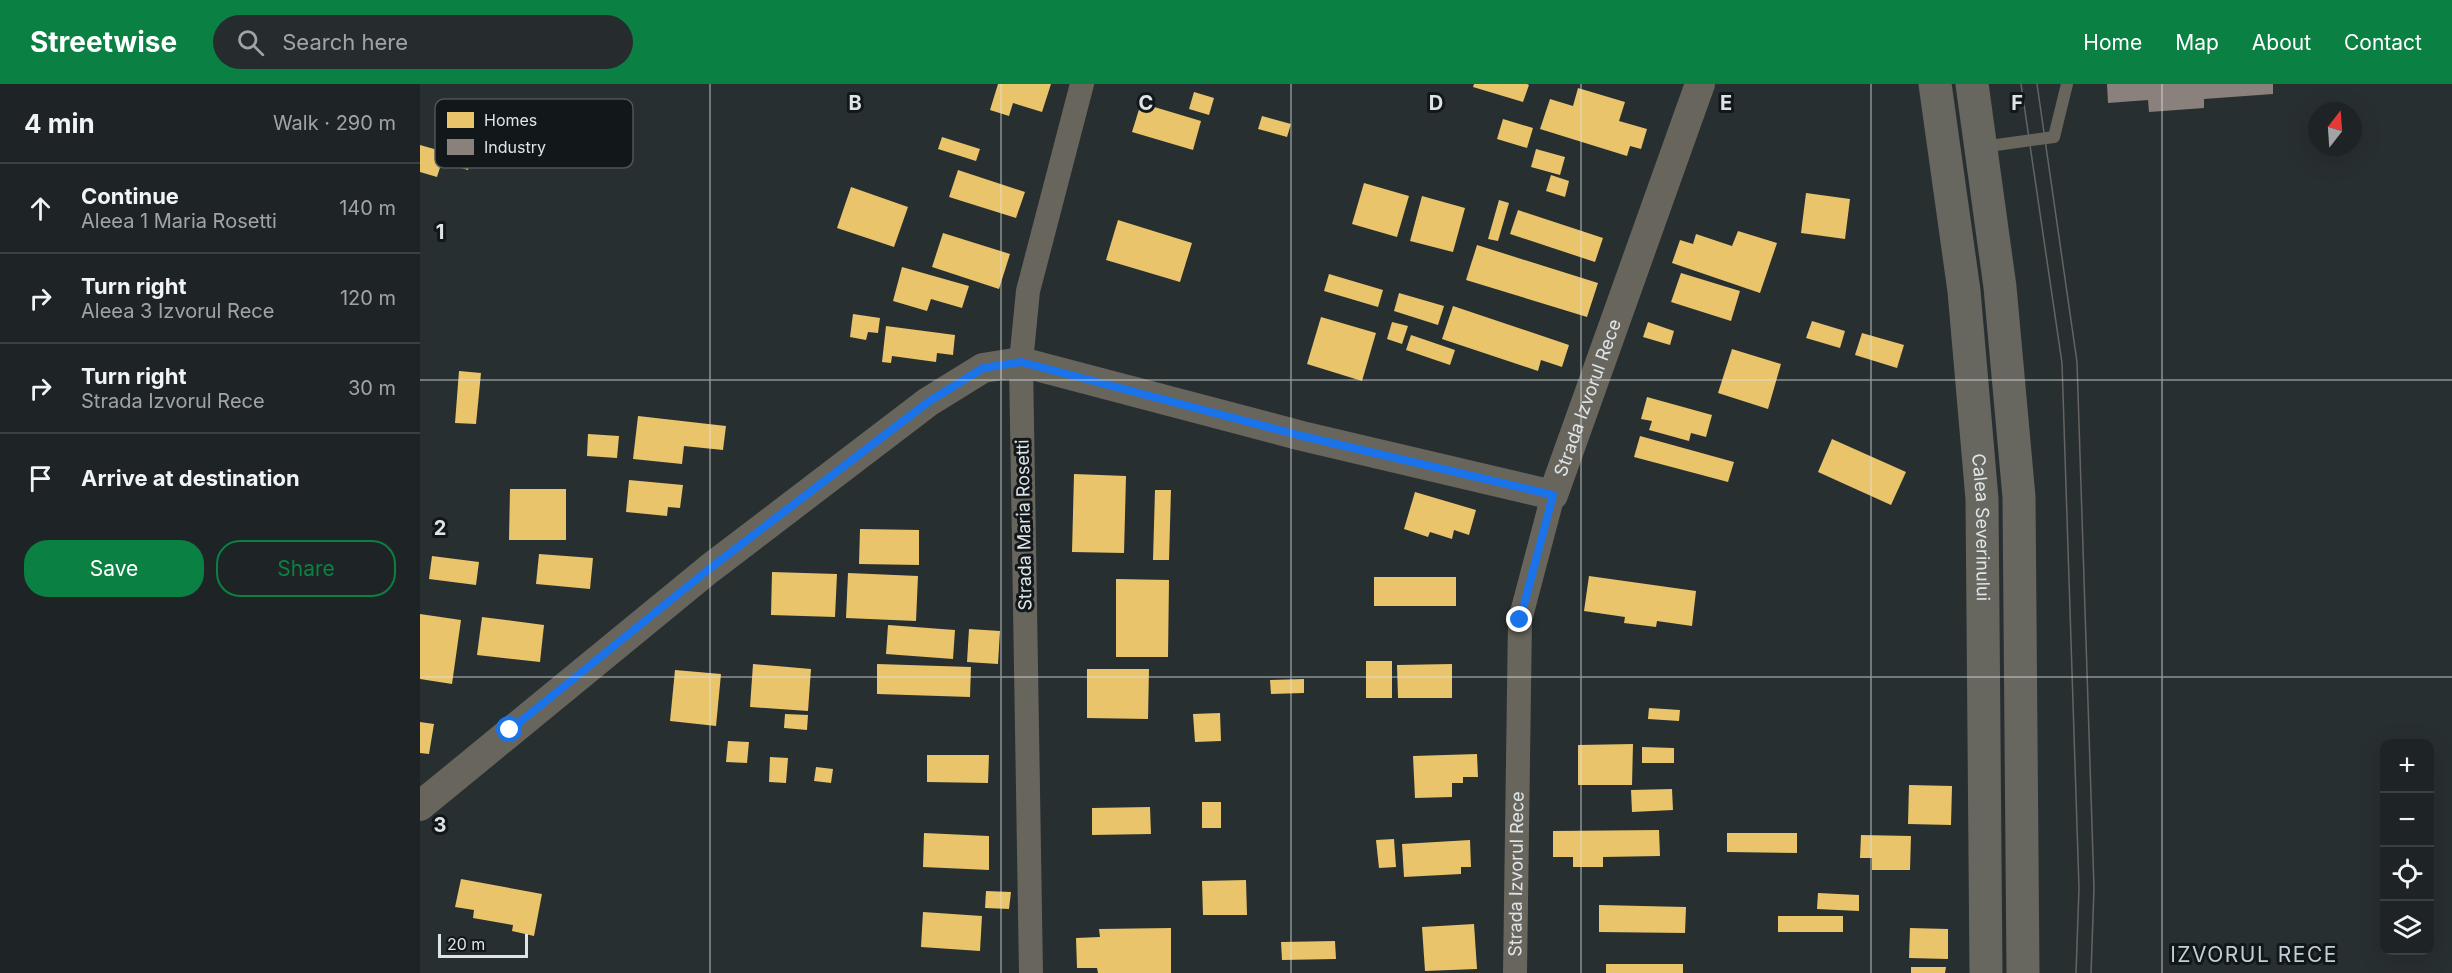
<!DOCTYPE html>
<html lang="en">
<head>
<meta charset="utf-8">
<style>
  body { margin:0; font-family:Inter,sans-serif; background:#262b2d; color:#f1f3f6 }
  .controls { position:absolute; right:18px; bottom:18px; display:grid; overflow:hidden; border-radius:12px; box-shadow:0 6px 24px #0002 }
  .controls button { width:54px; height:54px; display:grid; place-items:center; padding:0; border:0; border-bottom:2px solid #3c4042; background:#1e2325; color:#f1f3f6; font:30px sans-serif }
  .compass { position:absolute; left:1888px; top:18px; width:54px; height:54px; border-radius:50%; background:#1e2325; box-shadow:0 6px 24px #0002; rotate:17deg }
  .scale { position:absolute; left:18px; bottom:15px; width:90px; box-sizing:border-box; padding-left:6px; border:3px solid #dde5e8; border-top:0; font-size:16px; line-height:21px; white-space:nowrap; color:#dde5e8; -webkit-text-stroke:4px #121719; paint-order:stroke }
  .stop { position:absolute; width:18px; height:18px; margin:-14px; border:4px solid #1a73e8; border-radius:50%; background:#fff }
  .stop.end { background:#1a73e8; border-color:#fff; box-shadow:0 2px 6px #0008 }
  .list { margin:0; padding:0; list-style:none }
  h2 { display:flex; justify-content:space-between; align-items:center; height:78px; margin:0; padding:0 24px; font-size:26px }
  h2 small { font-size:20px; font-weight:400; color:#a1a4a7 }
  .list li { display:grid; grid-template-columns:39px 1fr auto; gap:18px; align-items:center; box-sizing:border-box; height:90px; padding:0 24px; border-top:2px solid #3c4042 }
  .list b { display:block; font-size:22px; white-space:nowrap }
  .list p { margin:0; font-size:20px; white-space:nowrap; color:#a1a4a7 }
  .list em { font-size:20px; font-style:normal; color:#a1a4a7 }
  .actions { display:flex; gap:12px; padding:18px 24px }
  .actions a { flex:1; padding:14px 0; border:2px solid #0b8043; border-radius:24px; text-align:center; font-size:21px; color:#0b8043 }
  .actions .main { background:#0b8043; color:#fff }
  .icon { flex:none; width:33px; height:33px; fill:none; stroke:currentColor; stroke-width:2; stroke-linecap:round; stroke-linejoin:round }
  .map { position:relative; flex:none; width:2032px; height:889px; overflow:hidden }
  header { display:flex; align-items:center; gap:36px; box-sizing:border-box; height:84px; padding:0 30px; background:#0b8043; color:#fff }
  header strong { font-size:28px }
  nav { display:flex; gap:33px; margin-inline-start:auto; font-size:21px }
  .search { width:420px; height:54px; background:#262b2d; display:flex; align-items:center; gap:15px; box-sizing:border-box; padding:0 21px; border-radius:33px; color:#a1a4a7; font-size:22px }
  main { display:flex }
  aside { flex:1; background:#1e2325 }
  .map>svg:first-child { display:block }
  .homes { fill:#e9c46a }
  .industry { fill:#8a817c }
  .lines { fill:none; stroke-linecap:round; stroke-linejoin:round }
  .service { stroke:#68655d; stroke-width:12 }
  .minor { stroke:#68655d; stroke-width:24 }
  .tertiary { stroke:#68655d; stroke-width:30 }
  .primary { stroke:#67665f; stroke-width:33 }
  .tram { stroke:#646562; stroke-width:1.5 }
  .route { stroke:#1a73e8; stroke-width:8 }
  .grid { fill:none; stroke:#dde5e8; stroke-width:1.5; stroke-opacity:0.55 }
  .labels { text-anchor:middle; stroke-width:6; stroke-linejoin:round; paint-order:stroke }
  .street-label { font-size:18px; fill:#dde5e8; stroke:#121719 }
  .quarter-label { font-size:21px; letter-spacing:1.5px; fill:#c1d0d6; stroke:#121719 }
  .key { fill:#121719; stroke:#4f5557; stroke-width:1.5 }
  .key-label { font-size:16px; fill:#dde5e8 }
  .grid-label { font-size:20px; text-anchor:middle; font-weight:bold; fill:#dde5e8; stroke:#121719; stroke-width:6; stroke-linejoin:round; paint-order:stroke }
</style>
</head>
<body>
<header>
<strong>Streetwise</strong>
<div class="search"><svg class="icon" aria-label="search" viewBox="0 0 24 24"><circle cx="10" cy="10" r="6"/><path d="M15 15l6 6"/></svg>Search here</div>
<nav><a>Home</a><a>Map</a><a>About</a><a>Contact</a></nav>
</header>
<main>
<aside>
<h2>4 min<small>Walk · 290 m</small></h2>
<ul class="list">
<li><svg class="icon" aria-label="ahead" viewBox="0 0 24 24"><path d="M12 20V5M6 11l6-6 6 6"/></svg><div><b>Continue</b><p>Aleea 1 Maria Rosetti</p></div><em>140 m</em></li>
<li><svg class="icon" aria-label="right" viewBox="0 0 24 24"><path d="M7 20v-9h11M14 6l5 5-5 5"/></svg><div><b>Turn right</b><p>Aleea 3 Izvorul Rece</p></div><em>120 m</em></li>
<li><svg class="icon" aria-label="right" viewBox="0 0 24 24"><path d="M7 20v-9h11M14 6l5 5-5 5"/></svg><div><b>Turn right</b><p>Strada Izvorul Rece</p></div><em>30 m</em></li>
<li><svg class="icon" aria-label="arrive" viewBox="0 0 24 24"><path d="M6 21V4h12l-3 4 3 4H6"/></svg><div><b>Arrive at destination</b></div></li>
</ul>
<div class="actions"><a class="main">Save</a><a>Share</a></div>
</aside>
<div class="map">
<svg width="2032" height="889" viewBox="0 0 2032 889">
  <rect width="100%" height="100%" fill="#282f31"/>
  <g class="homes">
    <polygon points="578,0 631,0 622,28 593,19 589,32 570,26"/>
    <polygon points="1054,0 1107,0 1109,1 1103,18 1053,3"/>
    <polygon points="1158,4 1205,18 1199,37 1227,45 1221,65 1210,62 1207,72 1120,45 1130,15 1153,22"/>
    <polygon points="774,8 794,14 789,31 769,25"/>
    <polygon points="721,19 781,37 773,66 712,48"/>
    <polygon points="842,32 871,40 867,53 838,45"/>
    <polygon points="1083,35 1113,44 1107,64 1077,55"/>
    <polygon points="522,53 560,65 556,77 518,65"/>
    <polygon points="0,61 25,68 17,93 0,88"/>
    <polygon points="29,64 53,71 48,86 24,79"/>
    <polygon points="1116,65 1145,73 1140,91 1111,83"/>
    <polygon points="538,86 605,108 596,134 529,113"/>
    <polygon points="1131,91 1149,97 1145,113 1126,107"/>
    <polygon points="944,99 989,112 977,153 932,140"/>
    <polygon points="431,103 488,123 474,163 417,144"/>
    <polygon points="1386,109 1430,115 1425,155 1381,149"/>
    <polygon points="1002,112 1045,124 1033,168 990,157"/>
    <polygon points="1079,116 1089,119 1078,157 1068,155"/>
    <polygon points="1098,126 1183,154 1175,178 1090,150"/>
    <polygon points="698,136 772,159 760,198 686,176"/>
    <polygon points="1318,147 1357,159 1340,209 1252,179 1260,156 1273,160 1276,150 1312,162"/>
    <polygon points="523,149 590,170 579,205 512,183"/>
    <polygon points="1057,161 1178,199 1167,233 1046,196"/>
    <polygon points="482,183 549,202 542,224 511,215 507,227 473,217"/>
    <polygon points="1261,189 1320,207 1311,237 1251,218"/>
    <polygon points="909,190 963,206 958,223 904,207"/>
    <polygon points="979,209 1024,222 1018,241 974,227"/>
    <polygon points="1033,222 1149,261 1142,283 1121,276 1118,287 1022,255"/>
    <polygon points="433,230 460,234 458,249 448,248 446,256 430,253"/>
    <polygon points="901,233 956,249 942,297 887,280"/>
    <polygon points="1392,237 1425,247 1420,264 1386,254"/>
    <polygon points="972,238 988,242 982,260 967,255"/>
    <polygon points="1228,238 1254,247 1250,261 1223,253"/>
    <polygon points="466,242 535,251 533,271 517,269 516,278 472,272 471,279 462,278"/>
    <polygon points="1442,249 1484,261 1477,284 1435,271"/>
    <polygon points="991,251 1035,266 1030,281 986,266"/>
    <polygon points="1312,265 1361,280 1348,325 1298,309"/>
    <polygon points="39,287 61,289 56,340 35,339"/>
    <polygon points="1227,313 1292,331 1286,353 1271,349 1269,357 1229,346 1232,337 1221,335"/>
    <polygon points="218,332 306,342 303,366 264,362 262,380 213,375"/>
    <polygon points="168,350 199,352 197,374 167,372"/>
    <polygon points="1220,352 1314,378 1308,398 1214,373"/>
    <polygon points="1412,355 1486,388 1471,421 1398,388"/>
    <polygon points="654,390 706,392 704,469 652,468"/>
    <polygon points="209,396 263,401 260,424 248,423 247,432 206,428"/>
    <polygon points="90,405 146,405 146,456 89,456"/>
    <polygon points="735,406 751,406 749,476 733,476"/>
    <polygon points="995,408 1056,426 1049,451 1034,446 1032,455 1010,448 1008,453 984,445"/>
    <polygon points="440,445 499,446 499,481 439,480"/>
    <polygon points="119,470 173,474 170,505 116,500"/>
    <polygon points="12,472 59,478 56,501 9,495"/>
    <polygon points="352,488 417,490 415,533 351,531"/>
    <polygon points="428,489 498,492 496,537 426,534"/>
    <polygon points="1169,492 1276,507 1272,542 1237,537 1236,543 1204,539 1205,533 1164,527"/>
    <rect x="954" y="493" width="82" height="29"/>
    <polygon points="696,495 749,496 748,573 696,573"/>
    <polygon points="0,530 41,536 32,600 0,595"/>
    <polygon points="62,533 124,541 120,578 57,571"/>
    <polygon points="468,541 535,546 533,575 466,570"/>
    <polygon points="549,545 580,547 578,580 547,578"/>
    <rect x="946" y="577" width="26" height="37"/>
    <polygon points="333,580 391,585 388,627 330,623"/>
    <polygon points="457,580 551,583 550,613 457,610"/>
    <polygon points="1032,580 1032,614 978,614 977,581"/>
    <polygon points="667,585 729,585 728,635 667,634"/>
    <polygon points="255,586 301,590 296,642 250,637"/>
    <polygon points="884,595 884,609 851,610 850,596"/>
    <polygon points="1229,624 1260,626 1259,637 1228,635"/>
    <polygon points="800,629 801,657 775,658 773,630"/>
    <polygon points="365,630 388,631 387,646 364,644"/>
    <polygon points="0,638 14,640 9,670 0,669"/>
    <polygon points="308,657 329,658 327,679 306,678"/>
    <polygon points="1213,660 1212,701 1158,701 1158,661"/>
    <polygon points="1222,663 1254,664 1254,679 1222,679"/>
    <polygon points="1057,670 1058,693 1043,693 1043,699 1032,699 1032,713 995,714 993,672"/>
    <polygon points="507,671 569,671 568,699 507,698"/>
    <polygon points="350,673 368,674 366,699 349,698"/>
    <polygon points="396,683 413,685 411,699 394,697"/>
    <polygon points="1489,701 1532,702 1531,741 1488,740"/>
    <polygon points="1252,705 1253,726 1212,728 1211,706"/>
    <rect x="782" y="718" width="19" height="26"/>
    <polygon points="730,723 731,750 672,751 672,724"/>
    <polygon points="1239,746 1240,772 1183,773 1183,783 1153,783 1153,773 1133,773 1133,747"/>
    <polygon points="504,749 569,752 569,786 503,783"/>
    <polygon points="1307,749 1377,749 1377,769 1307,768"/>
    <polygon points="1441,751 1491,752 1490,786 1452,786 1452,774 1440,774"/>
    <polygon points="974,755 976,783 959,784 956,756"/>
    <polygon points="1050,756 1051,783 1041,783 1041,790 984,793 982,760"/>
    <polygon points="41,795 122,810 114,852 92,847 93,841 53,834 54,826 35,823"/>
    <polygon points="826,796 827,831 783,831 782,797"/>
    <polygon points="566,807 591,808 589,825 565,824"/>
    <polygon points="1398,809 1439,811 1439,827 1397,825"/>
    <polygon points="1179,821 1266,823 1265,849 1179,848"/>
    <polygon points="503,828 562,832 560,867 501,863"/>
    <rect x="1358" y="832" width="65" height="16"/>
    <polygon points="1054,840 1057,885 1005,887 1002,843"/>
    <polygon points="751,844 751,889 678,889 677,884 657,884 656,854 680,853 679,845"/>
    <polygon points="1490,844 1528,845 1528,875 1489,874"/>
    <polygon points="915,857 916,875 862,876 861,858"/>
    <rect x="1186" y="880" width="77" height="9"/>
    <polygon points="1491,883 1526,883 1525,889 1491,889"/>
  </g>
  <polygon class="industry" points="1687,0 1853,0 1853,10 1784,15 1784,24 1729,28 1728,16 1688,19"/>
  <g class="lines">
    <polyline class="service" points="1562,63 1634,53 1647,0"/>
    <g class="minor">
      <polyline points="611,889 601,278 608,207 662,0"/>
      <path id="s1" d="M1095,889l5,-353 33,-125"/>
    </g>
    <path class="tertiary" id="s2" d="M0,722l289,-237 219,-167 55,-34 38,-6 281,74 251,59 147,-411"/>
    <g class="primary">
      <path id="s3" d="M1515,0l29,207 18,208 4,474"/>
      <polyline points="1552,0 1580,203 1599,413 1603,889"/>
    </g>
    <g class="tram">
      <polyline points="1601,0 1642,279 1659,804 1656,889"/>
      <polyline points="1617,0 1657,278 1674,804 1671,889"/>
    </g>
  </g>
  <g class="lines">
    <polyline class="route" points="90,646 289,485 508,318 563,284 601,278 882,352 1133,411 1100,536"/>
  </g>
  <path class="grid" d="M290,0v889M581,0v889M871,0v889M1161,0v889M1451,0v889M1742,0v889M0,296h2032M0,593h2032"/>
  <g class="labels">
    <g class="street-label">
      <text dy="6" stroke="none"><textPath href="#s2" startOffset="1404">Strada Izvorul Rece</textPath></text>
      <text transform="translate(604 441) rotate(-91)" y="6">Strada Maria Rosetti</text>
      <text dy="6" stroke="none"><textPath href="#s3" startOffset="446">Calea Severinului</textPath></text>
      <text dy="6" stroke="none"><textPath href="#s1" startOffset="99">Strada Izvorul Rece</textPath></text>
    </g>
    <g class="quarter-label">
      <text x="1834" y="878">IZVORUL RECE</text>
    </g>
  </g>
  <rect x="15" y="15" width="198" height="69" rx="9" class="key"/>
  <rect x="27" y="28" width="27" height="16" fill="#e9c46a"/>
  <rect x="27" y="55" width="27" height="16" fill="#8a817c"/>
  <g class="key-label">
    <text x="64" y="42">Homes</text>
    <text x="64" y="69">Industry</text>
  </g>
  <g class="grid-label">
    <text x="435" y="26">B</text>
    <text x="726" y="26">C</text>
    <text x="1016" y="26">D</text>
    <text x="1306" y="26">E</text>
    <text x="1597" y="26">F</text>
    <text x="20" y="155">1</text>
    <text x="20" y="451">2</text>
    <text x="20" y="748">3</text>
  </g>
</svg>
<div class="controls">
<button>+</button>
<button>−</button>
<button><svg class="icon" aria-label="locate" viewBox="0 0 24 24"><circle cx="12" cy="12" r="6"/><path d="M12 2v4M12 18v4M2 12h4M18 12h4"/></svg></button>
<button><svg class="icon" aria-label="layers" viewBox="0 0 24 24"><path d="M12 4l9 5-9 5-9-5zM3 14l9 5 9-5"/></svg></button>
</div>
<svg class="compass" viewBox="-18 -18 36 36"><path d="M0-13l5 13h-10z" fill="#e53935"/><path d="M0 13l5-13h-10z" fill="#a1a4a7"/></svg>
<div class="scale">20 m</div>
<div class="stop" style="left:90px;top:646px"></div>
<div class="stop end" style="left:1100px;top:536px"></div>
</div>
</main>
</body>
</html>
